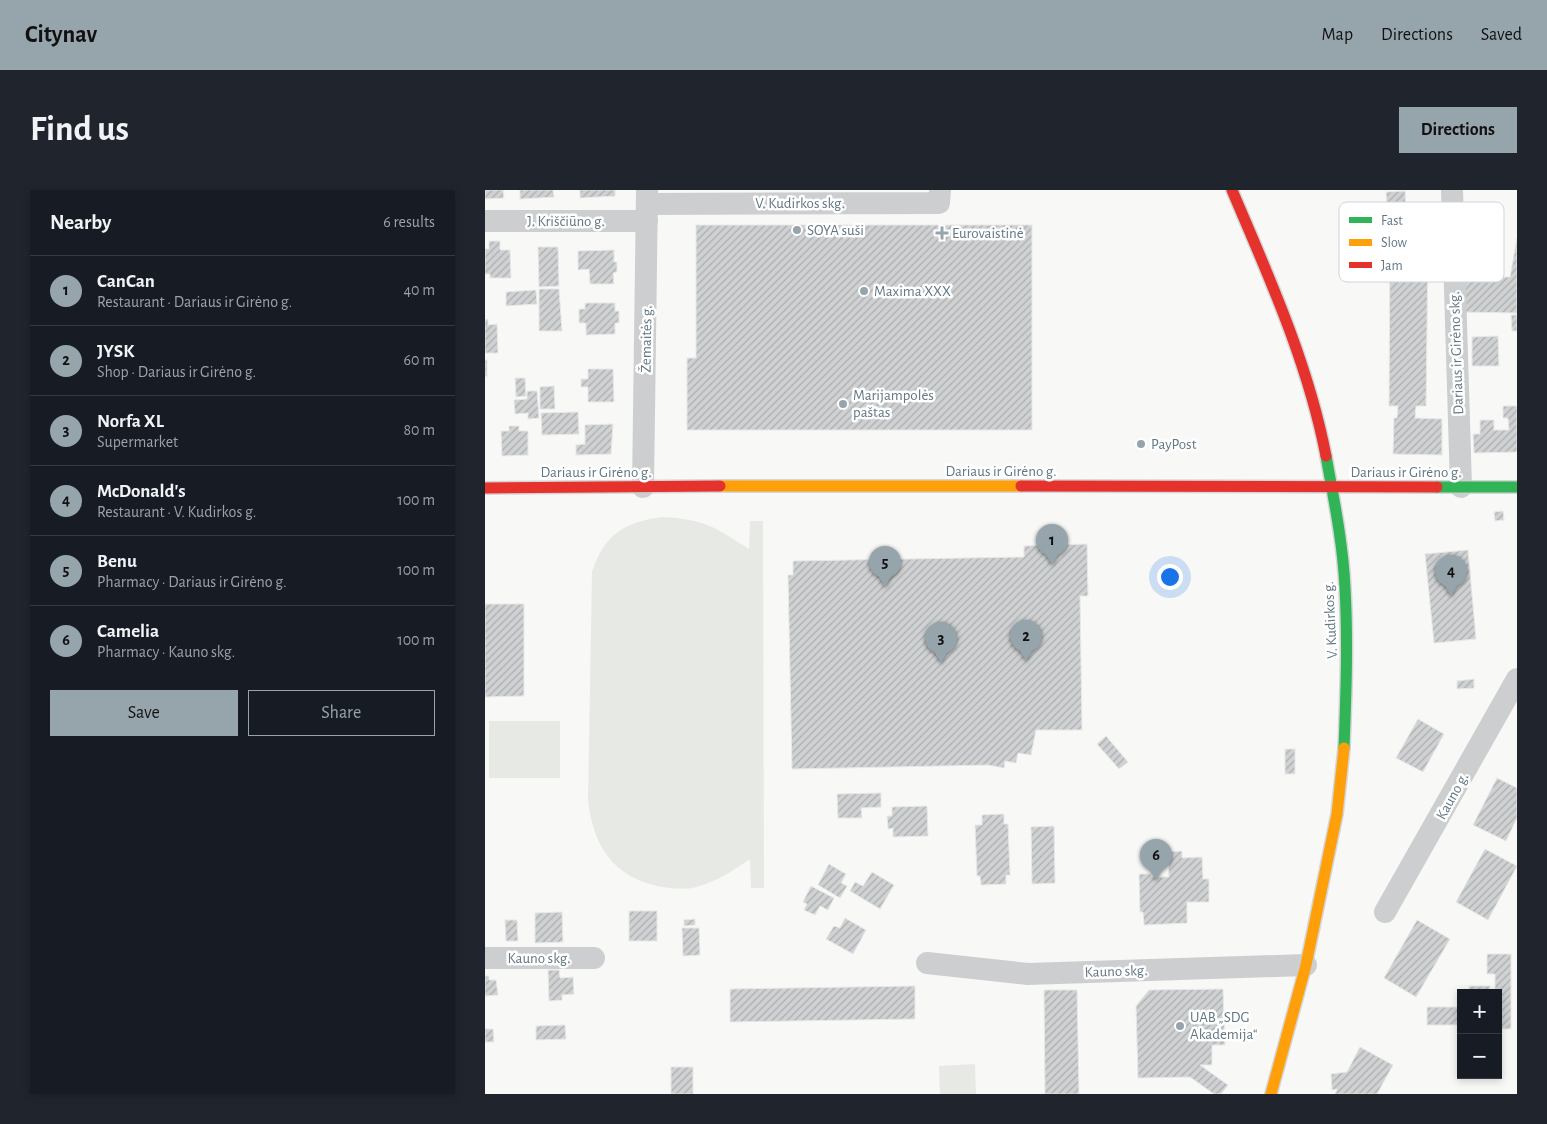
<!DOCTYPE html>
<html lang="en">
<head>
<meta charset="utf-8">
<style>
  body { margin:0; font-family:"Alegreya Sans",sans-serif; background:#20242c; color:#f1f3f6 }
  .controls { position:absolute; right:15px; bottom:15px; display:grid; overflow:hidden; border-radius:0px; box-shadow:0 2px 8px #0003 }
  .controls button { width:45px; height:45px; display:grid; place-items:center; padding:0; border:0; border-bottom:1px solid #363941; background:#171b24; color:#f1f3f6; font:25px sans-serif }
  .you { position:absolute; left:684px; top:386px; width:18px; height:18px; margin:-12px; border:4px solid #fff; border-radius:50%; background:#1a73e8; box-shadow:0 0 0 8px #1a73e833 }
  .badge { display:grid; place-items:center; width:32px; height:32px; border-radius:50%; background:#96a4ac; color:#111; font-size:16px; font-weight:700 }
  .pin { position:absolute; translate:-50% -41px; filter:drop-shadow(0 1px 2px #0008) }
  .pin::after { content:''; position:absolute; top:26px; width:18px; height:15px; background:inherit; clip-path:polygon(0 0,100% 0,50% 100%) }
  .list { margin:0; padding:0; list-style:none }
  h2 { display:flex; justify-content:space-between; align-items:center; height:65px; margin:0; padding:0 20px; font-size:21px }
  h2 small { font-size:16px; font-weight:400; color:#9ea1a6 }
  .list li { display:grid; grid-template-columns:32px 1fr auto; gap:15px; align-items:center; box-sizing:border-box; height:70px; padding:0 20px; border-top:1px solid #363941 }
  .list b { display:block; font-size:19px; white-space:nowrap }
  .list p { margin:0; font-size:16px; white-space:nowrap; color:#9ea1a6 }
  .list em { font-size:16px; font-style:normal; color:#9ea1a6 }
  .actions { display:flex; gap:10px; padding:15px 20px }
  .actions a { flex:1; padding:11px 0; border:1px solid #96a4ac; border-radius:0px; text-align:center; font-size:18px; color:#96a4ac }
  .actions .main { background:#96a4ac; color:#111 }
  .map { position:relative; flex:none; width:1032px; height:904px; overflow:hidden; border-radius:0px }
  header { display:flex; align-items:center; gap:30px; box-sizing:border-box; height:70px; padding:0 25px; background:#96a4ac; color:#111 }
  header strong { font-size:24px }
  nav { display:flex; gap:28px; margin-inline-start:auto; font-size:18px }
  .intro { display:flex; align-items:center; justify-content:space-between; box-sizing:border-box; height:120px; padding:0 30px }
  h1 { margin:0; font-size:35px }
  .button { padding:12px 22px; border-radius:0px; background:#96a4ac; color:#111; font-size:18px; font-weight:700 }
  main { display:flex; gap:30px; padding:0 30px }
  aside { flex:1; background:#171b24; border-radius:0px; box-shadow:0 2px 8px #0003 }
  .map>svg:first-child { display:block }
  .pitch { fill:#e7eae4 }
  .building { fill:url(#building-hatch); stroke:#e8e8e7 }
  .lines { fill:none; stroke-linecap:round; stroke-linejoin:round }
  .fast-casing { stroke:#d5d6d7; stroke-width:14 }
  .slow-casing { stroke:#d5d6d7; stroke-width:14 }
  .jam-casing { stroke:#d5d6d7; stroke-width:14 }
  .street { stroke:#cdcecf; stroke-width:22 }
  .fast { stroke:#30b455; stroke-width:11 }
  .slow { stroke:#ff9f0a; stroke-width:11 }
  .jam { stroke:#e5322d; stroke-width:11 }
  .poi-dot { fill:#96a4ac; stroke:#fff; stroke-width:2 }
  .labels { text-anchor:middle; stroke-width:5; stroke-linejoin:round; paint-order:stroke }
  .street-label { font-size:15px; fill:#627784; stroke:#fff }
  .poi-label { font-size:15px; fill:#627784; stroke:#fff; text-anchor:start }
  .key { fill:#fff; stroke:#d0d6da; stroke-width:1 }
  .key-label { font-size:14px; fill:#627784 }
</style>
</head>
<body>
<header>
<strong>Citynav</strong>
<nav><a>Map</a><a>Directions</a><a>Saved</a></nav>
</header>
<div class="intro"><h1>Find us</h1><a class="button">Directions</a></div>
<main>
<aside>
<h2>Nearby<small>6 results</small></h2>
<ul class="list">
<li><span class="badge">1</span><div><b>CanCan</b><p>Restaurant · Dariaus ir Girėno g.</p></div><em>40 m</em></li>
<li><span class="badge">2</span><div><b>JYSK</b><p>Shop · Dariaus ir Girėno g.</p></div><em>60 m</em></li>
<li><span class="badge">3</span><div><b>Norfa XL</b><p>Supermarket</p></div><em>80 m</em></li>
<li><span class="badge">4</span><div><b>McDonald's</b><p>Restaurant · V. Kudirkos g.</p></div><em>100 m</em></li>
<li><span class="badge">5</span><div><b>Benu</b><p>Pharmacy · Dariaus ir Girėno g.</p></div><em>100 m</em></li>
<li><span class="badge">6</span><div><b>Camelia</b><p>Pharmacy · Kauno skg.</p></div><em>100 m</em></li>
</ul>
<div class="actions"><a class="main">Save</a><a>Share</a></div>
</aside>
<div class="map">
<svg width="1032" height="904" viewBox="0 0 1032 904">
  <defs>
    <pattern id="building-hatch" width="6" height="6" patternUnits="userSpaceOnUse" patternTransform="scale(1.25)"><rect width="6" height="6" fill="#cfd1d2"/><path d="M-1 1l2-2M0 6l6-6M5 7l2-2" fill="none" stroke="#abaeb0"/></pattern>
  </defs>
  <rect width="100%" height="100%" fill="#f8f8f7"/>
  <g class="pitch">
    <path d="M179,327c43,3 50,10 85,32l1,-28h13l1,367h-13l-1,-29c-16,11 -31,21 -50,27 -11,4 -25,3 -37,1 -49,-8 -70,-41 -75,-87l4,-228c12,-38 34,-51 72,-55z"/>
    <rect x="4" y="531" width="71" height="57"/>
    <polygon points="490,874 491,904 455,904 454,876"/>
  </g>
  <g class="building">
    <polygon points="0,0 18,0 19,8 0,9"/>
    <polygon points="35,0 68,0 69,7 35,9"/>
    <polygon points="95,0 130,0 130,6 95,8"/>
    <polygon points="920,1 921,19 902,21 901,2"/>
    <polygon points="211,35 547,35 547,240 202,240 202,168 211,168"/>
    <polygon points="1032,48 1032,123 975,122 975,87 1025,87"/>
    <polygon points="4,51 15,51 15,60 25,60 26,88 5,88 5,84 0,84 0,59 4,59"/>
    <polygon points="53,57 73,57 74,96 54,97"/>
    <polygon points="905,58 943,59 941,216 931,216 930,228 957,229 957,265 908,264 909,228 912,228 913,216 904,216"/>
    <polygon points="129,60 129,72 132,72 132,82 128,83 129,94 105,94 104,79 93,80 93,61"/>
    <polygon points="54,99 74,99 77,141 54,141"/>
    <polygon points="51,100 52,114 21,116 21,102"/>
    <polygon points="100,113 130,113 130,121 134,121 134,133 130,133 130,144 101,145 101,133 94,133 94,119 100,119"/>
    <polygon points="1026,125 1032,125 1032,141 1027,141"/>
    <polygon points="3,129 3,135 12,134 13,163 0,163 0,130"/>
    <polygon points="1013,146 1014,176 987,176 987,147"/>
    <rect x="0" y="170" width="2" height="16"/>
    <polygon points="103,179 128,179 129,212 103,212 103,197 96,197 96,189 103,189"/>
    <polygon points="30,188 40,188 41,206 31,207"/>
    <polygon points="69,196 70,219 55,219 55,197"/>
    <polygon points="42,201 52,201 54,228 43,229 43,223 30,224 29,210 42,209"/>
    <polygon points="1018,216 1032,216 1032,262 989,263 988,244 995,244 995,230 1009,230 1009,240 1024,240 1023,228 1018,228"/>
    <polygon points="93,222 94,244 57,245 56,223"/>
    <polygon points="128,234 126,264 91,265 91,255 100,254 100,235"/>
    <polygon points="24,236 34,236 34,241 43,241 43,265 17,266 16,241 24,241"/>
    <polygon points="1018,321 1019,330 1010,331 1009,322"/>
    <polygon points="602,354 603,406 595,406 597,540 551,540 546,565 533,563 531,573 520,571 519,578 503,575 307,579 303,385 308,385 308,371 539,367 539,356"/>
    <polygon points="983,360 991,449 949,453 940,364"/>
    <polygon points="0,414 39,414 39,506 0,507"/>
    <polygon points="989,489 989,498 972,499 972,491"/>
    <polygon points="933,529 959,544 938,582 911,568"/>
    <polygon points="621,546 643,572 634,579 612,554"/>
    <rect x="800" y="559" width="10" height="25"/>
    <polygon points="1012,588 1032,598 1032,628 1021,651 988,635"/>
    <polygon points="396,603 396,617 376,618 377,628 353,628 352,604"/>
    <polygon points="442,616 443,646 408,647 408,638 403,639 402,626 407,626 407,617"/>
    <polygon points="519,624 519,634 523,634 525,685 521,685 521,694 496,695 495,686 492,686 490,635 497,635 497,625"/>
    <polygon points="569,636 570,693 547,694 546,637"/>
    <polygon points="1000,659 1032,676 1003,730 971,712"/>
    <polygon points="697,661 697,668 717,667 718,689 724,689 724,712 702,712 702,733 659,735 658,722 655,722 654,684 666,684 666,687 684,687 683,662"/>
    <polygon points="344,674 361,684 356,693 362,696 355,708 333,695"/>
    <polygon points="387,682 409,695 395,719 365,701 370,692 378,696"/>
    <polygon points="326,696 349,708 343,720 335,716 330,725 319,720 322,714 318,712"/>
    <rect x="144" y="721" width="28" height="30"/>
    <polygon points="77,722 78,752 50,753 50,723"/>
    <polygon points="360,728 381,740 368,764 341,749 349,736 355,738"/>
    <polygon points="210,729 210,735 199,736 199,730"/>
    <polygon points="20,730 32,730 33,751 21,751"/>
    <polygon points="932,730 965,749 931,807 899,788"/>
    <polygon points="197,738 214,738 215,765 198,766"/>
    <polygon points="1002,764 1026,764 1026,839 1013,839 1013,803 1010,803 1010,784 1002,784"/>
    <polygon points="63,780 74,780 75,788 88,787 89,804 77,805 77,810 64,811"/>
    <polygon points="0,786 4,786 4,790 11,790 13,805 0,806"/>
    <polygon points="430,796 430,829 245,832 245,799"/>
    <rect x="984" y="796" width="21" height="7"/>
    <polygon points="738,799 740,855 727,855 727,875 715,875 743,895 736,904 729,904 705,887 653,888 651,816 664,800"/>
    <polygon points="559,800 592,800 594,904 560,904"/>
    <polygon points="975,804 976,835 942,835 942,817 975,817"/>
    <polygon points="80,835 81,849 51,850 51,836"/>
    <polygon points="0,839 8,839 9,852 0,852"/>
    <polygon points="875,857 908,875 892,904 850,904 852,899 847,900 846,884 862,882"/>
    <rect x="186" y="877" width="22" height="27"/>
  </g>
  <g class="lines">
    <g class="fast-casing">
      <g id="fast">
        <path d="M841,266c8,44 17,88 19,132 3,54 1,107 -1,160"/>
        <polyline points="952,297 1032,297"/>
      </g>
    </g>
    <g class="slow-casing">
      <g id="slow">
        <polyline points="235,296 536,296"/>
        <polyline points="786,904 821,775 852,624 859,558"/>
      </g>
    </g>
    <g class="jam-casing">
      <g id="jam">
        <path d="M747,0c37,87 76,173 94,266"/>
        <polyline points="536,296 952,297"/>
        <polyline points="0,298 235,296"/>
      </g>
    </g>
    <g class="street">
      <polyline points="967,0 976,297"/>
      <polyline points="163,14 454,13 455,0"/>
      <polyline points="0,31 162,31"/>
      <polyline points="158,297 162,0"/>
      <polyline points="900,722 1032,489"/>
      <polyline points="0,768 109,768"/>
      <polyline points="442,773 543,784 821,775"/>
    </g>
    <use href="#fast" class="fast"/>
    <use href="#slow" class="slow"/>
    <use href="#jam" class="jam"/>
  </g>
  <g class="poi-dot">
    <circle cx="312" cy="40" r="5"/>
    <path d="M454.5 35.5h5v5h5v5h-5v5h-5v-5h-5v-5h5z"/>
    <circle cx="379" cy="101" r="5"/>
    <circle cx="358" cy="214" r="5"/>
    <circle cx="656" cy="254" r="5"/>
    <circle cx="695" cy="836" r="5"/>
  </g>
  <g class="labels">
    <g class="street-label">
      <text x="315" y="18">V. Kudirkos skg.</text>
      <text x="81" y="36">J. Kriščiūno g.</text>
      <text transform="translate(161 149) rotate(-89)" y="5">Žemaitės g.</text>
      <text transform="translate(971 163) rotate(-92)" y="5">Dariaus ir Girėno skg.</text>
      <text x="516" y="286">Dariaus ir Girėno g.</text>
      <text x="111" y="287">Dariaus ir Girėno g.</text>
      <text x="921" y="287">Dariaus ir Girėno g.</text>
      <text transform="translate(845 430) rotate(-93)" y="5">V. Kudirkos g.</text>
      <text transform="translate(967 606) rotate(-61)" y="5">Kauno g.</text>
      <text x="54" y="773">Kauno skg.</text>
      <text transform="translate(631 781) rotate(-2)" y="5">Kauno skg.</text>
    </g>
    <g class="poi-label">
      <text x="322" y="45">SOYA suši</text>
      <text x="467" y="48">Eurovaistinė</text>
      <text x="389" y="106">Maxima XXX</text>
      <text x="368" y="210">Marijampolės<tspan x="368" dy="17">paštas</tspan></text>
      <text x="666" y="259">PayPost</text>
      <text x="705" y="832">UAB „SDG<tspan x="705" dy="17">Akademija“</tspan></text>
    </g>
  </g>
  <rect x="854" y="12" width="165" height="80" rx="8" class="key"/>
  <rect x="864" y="27" width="23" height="6" fill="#30b455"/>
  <rect x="864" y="49" width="23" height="7" fill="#ff9f0a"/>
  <rect x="864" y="72" width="23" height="6" fill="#e5322d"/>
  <g class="key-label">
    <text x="896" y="35">Fast</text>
    <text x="896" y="57">Slow</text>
    <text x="896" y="80">Jam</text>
  </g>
</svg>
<div class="controls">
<button>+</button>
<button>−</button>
</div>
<div class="you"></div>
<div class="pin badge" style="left:567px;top:375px">1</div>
<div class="pin badge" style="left:541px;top:471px">2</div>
<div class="pin badge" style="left:456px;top:473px">3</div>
<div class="pin badge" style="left:966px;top:406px">4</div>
<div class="pin badge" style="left:400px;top:397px">5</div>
<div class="pin badge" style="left:671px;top:690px">6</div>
</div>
</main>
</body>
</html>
